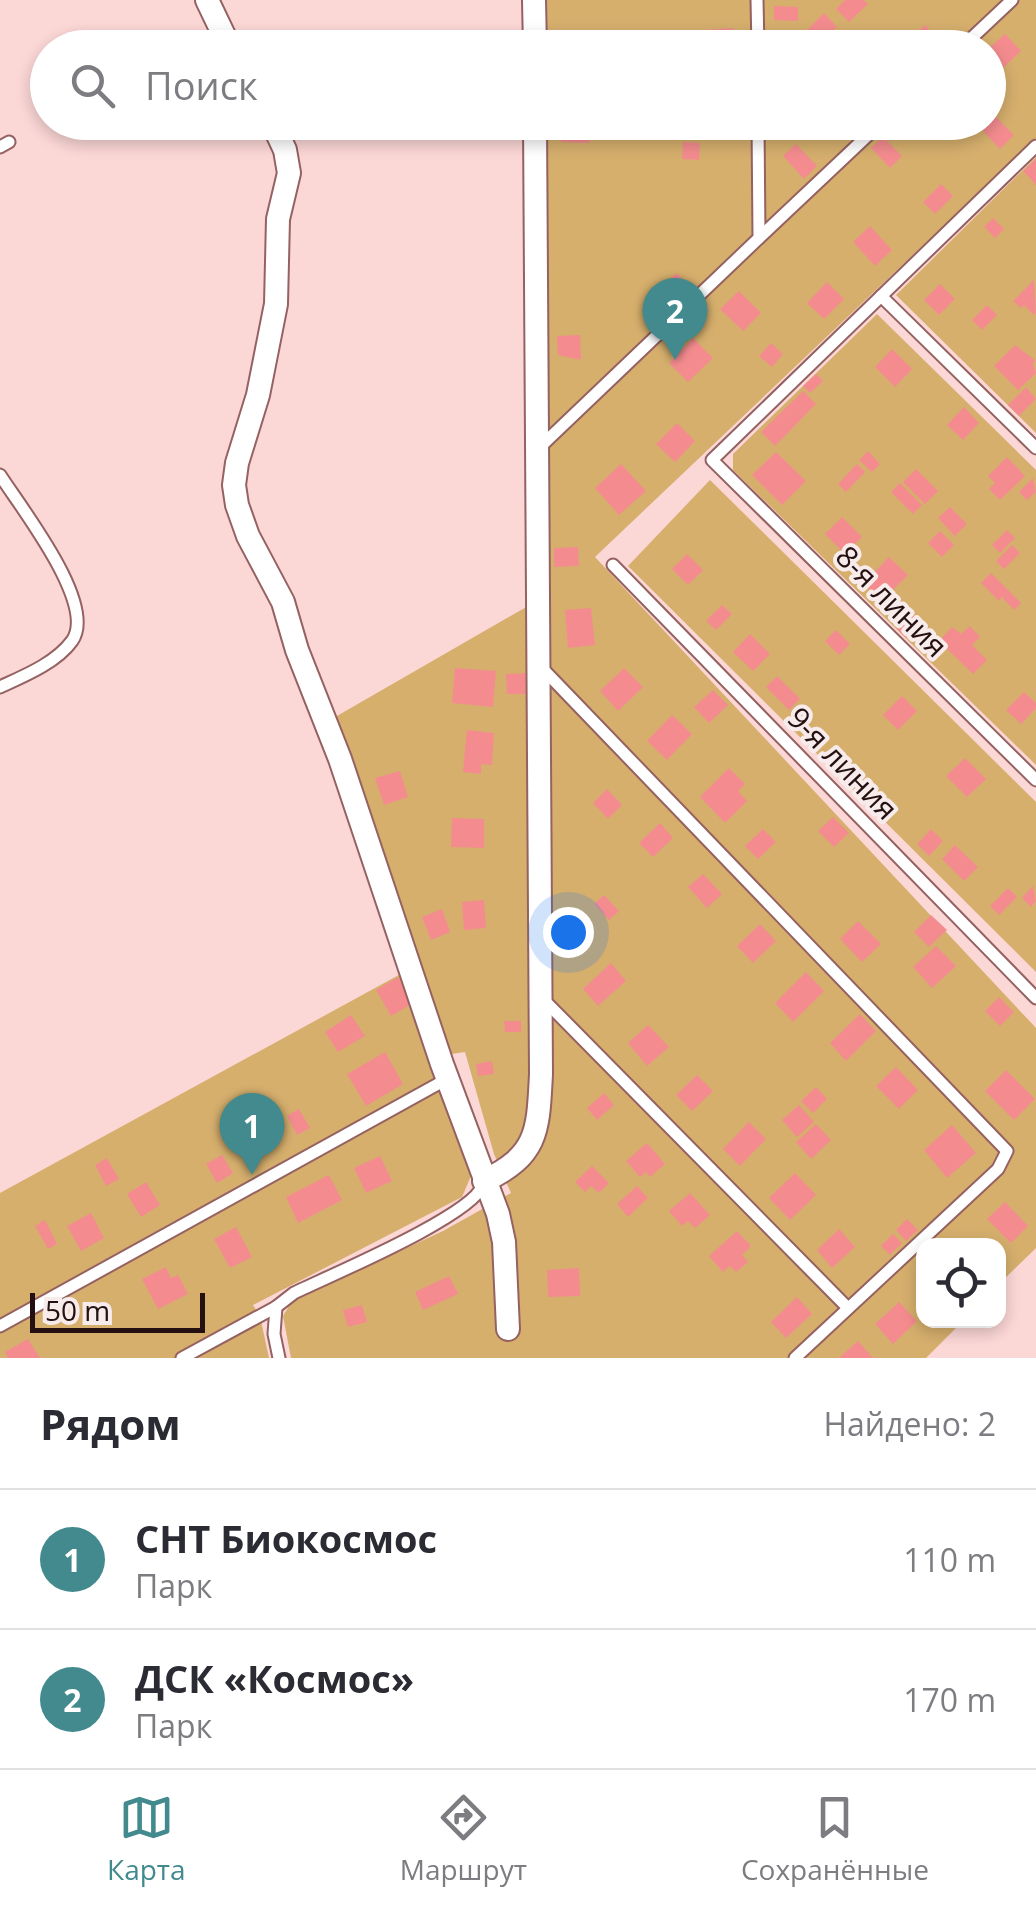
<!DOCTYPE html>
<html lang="ru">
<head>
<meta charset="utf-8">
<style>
  body { margin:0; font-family:"Open Sans",sans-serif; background:#f7f7f7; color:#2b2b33 }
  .controls { position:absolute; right:30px; bottom:30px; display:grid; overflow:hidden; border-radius:20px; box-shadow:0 5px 15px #0003 }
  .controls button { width:90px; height:90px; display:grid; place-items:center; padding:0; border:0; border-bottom:2px solid #e1e1e2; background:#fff; color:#2b2b33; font:50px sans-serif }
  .scale { position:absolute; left:30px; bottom:25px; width:175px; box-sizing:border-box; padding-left:10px; border:5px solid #241010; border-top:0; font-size:28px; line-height:35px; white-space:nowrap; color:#241010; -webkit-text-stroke:8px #f7ebeb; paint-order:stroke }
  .you { position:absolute; left:568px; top:932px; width:35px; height:35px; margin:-25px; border:8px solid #fff; border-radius:50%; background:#1a73e8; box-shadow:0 0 0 15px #1a73e833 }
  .badge { display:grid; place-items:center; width:65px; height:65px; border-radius:50%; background:#428a8d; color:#fff; font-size:32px; font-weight:700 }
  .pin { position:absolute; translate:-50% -82px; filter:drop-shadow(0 2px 5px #0008) }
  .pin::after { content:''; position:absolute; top:52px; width:35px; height:30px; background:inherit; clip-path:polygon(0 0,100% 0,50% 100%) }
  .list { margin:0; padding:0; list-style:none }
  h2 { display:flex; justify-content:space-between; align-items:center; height:130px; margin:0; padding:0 40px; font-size:42px }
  h2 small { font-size:32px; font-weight:400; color:#7c7c81 }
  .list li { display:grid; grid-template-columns:65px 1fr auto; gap:30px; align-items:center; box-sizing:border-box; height:140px; padding:0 40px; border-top:2px solid #e1e1e2 }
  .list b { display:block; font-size:38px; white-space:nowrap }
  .list p { margin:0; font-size:32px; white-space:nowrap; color:#7c7c81 }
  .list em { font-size:32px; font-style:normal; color:#7c7c81 }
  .icon { flex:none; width:55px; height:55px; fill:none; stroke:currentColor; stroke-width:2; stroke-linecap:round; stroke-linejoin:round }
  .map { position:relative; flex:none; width:1036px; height:1358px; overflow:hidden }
  .search { position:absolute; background:#fff; box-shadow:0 5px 15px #0003; left:30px; right:30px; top:30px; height:110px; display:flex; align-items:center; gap:25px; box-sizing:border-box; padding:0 35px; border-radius:55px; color:#7c7c81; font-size:38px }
  .sheet { height:410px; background:#fff }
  nav { display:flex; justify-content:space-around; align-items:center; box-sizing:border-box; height:140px; border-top:2px solid #e1e1e2; background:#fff; font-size:28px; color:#7c7c81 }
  nav a { display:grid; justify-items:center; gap:5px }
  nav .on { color:#428a8d }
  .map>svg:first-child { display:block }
  .green { fill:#d6af6d }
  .building { fill:#f48c8f }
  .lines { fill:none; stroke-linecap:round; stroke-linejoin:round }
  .lane-casing { stroke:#956161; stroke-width:15 }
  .street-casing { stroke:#956161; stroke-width:26 }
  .lane { stroke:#fff; stroke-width:11 }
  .street { stroke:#fff; stroke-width:22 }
  .labels { text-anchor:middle; stroke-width:8; stroke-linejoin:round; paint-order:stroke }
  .street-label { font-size:30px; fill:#241010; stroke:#f7ebeb }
</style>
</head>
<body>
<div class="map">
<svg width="1036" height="1358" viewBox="0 0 1036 1358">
  <rect width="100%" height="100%" fill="#fbd7d6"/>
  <g class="green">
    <polygon points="542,0 1036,0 1036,138 595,557 1036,1028 1036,1248 999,1284 998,1246 924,1246 924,1320 963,1321 926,1358 291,1358 283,1316 292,1301 443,1231 511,1193 494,1154 465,1052 451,1054 330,720 528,606 543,123 988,122 988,48 542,47"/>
    <polygon points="1036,157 1036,433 896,295"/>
    <polygon points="877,314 1036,470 1036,765 733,470 733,454"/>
    <polygon points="710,480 1036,802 1036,972 628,566"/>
    <polygon points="408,970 479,1157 462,1197 253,1305 260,1316 269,1358 0,1358 0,1193"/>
  </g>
  <g class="building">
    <polygon points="845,0 864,0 868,4 849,22 836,9"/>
    <polygon points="774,6 798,7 798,21 774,20"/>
    <polygon points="824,13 837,27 816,47 803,34"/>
    <polygon points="925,25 941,42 935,48 902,48"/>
    <polygon points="733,28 734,48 704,48 703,30"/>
    <polygon points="1005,34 1021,51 1003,68 988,49"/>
    <polygon points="995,116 1014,135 1000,149 981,129"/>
    <polygon points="561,122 589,122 589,143 561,142"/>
    <polygon points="652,122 688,122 687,140 651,138"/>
    <polygon points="883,137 902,156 890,168 871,148"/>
    <polygon points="683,142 700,143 699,160 682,159"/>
    <polygon points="796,144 817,166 804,179 783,156"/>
    <polygon points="1036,159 1036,185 1023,171"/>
    <polygon points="941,184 953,196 935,214 923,202"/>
    <polygon points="993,218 1004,229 995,238 984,227"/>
    <polygon points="870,226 892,250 875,266 853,242"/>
    <polygon points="677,273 691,289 668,309 658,298 664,293 659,288"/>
    <polygon points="1034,280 1036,313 1034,315 1024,305 1021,308 1013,301"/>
    <polygon points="827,282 844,299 824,319 807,303"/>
    <polygon points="940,284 955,299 939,315 924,300"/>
    <polygon points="739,291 761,313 743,331 720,309"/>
    <polygon points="987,305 997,315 982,330 972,320"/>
    <polygon points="580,335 581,360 558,355 557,336"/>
    <polygon points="693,338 713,358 688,382 669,363"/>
    <polygon points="771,343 783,354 772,367 759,356"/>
    <polygon points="1015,345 1036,361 1033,363 1036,373 1018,390 994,366"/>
    <polygon points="892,349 912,369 895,387 875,367"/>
    <polygon points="816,374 823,381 810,393 803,386"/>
    <polygon points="1026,387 1036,399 1019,416 1008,405"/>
    <polygon points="803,391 816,404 775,446 761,432"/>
    <polygon points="964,407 979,423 963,440 947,425"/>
    <polygon points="677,423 695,441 675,462 656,444"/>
    <polygon points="868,451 880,464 872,472 859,460"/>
    <polygon points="776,452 806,481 782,505 752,475"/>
    <polygon points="1007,457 1025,476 1000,500 989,489 995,483 988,476"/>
    <polygon points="621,464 646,491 619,515 595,488"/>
    <polygon points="857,464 865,472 846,492 838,484"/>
    <polygon points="916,469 938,491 925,504 903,482"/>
    <polygon points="1033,478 1036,492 1027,500 1019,492"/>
    <polygon points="900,483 922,505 913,514 891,492"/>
    <polygon points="950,507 967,524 955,536 938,518"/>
    <polygon points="842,517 862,537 845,554 825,534"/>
    <polygon points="1007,530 1015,538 1000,553 992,545"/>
    <polygon points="940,531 954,545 942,557 928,543"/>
    <polygon points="1012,545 1020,553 1004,569 996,561"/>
    <polygon points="578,547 579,566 554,567 554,548"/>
    <polygon points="687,554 703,570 688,585 672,569"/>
    <polygon points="889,557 908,575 882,601 864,583"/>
    <polygon points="991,573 1021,603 1014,610 1002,597 999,601 981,583"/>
    <polygon points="722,605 732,614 716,630 706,621"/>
    <polygon points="591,608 595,645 568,648 565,610"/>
    <polygon points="912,614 921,623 906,638 897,629"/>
    <polygon points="970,626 980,637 972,645 987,660 973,674 939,641 952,627 961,634"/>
    <polygon points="836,630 850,644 839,655 825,641"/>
    <polygon points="750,634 770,654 753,671 733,652"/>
    <polygon points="455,668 496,671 493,707 452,703"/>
    <polygon points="624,668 643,687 618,711 600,691"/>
    <polygon points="528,673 528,694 507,694 506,674"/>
    <polygon points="777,676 800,699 789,710 766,687"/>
    <polygon points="713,690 728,705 709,723 694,707"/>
    <polygon points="1024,692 1036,703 1036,708 1021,724 1006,710"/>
    <polygon points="902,696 917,711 898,730 883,715"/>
    <polygon points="672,715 692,734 667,760 647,741"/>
    <polygon points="467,730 494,733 492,765 481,764 481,774 463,772"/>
    <polygon points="965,758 986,779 967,797 946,776"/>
    <polygon points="729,768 745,784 738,791 747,801 725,823 700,797"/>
    <polygon points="400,771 408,797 384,805 375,778"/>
    <polygon points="607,789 622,805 608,819 593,803"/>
    <polygon points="833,817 849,833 834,847 818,831"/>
    <polygon points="452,818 484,819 484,848 451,847"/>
    <polygon points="660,823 673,838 653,857 639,843"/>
    <polygon points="763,829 776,842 758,859 745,846"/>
    <polygon points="931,829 943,841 929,856 917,844"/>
    <polygon points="955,845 978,867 964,881 942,859"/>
    <polygon points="703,874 722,894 707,908 688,887"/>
    <polygon points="1033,886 1036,901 1031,907 1022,898"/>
    <polygon points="1008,888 1017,897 999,915 990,906"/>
    <polygon points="604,895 619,911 609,920 594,904"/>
    <polygon points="484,900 486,928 464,930 462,902"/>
    <polygon points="442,909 450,932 431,940 422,917"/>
    <polygon points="931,915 947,930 929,947 914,932"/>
    <polygon points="858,921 881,944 862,962 840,939"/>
    <polygon points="760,924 776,941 753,963 737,946"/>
    <polygon points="936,946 956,966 932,988 913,967"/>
    <polygon points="611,963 626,981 598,1006 583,989"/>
    <polygon points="806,972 824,991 793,1022 775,1003"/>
    <polygon points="398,977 413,1003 391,1016 376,990"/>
    <polygon points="999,997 1014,1012 1000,1026 985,1011"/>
    <polygon points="860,1014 876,1031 846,1061 830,1043"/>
    <polygon points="351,1015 365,1036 338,1052 325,1032"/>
    <polygon points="504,1021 521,1021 521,1032 505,1032"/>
    <polygon points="648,1025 669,1047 647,1066 628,1043"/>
    <polygon points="385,1052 403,1084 366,1106 347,1074"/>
    <polygon points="492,1061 494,1074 478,1076 476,1064"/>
    <polygon points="896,1067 918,1090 899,1109 876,1086"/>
    <polygon points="1006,1070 1035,1099 1014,1120 985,1091"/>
    <polygon points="697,1075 713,1091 692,1111 676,1095"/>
    <polygon points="816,1087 827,1099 813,1113 801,1101"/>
    <polygon points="604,1093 614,1105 597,1120 587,1108"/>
    <polygon points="799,1105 814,1122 797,1137 782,1120"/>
    <polygon points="299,1109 310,1128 297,1135 287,1116"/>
    <polygon points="749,1122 766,1139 740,1166 723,1149"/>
    <polygon points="816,1124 831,1140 811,1159 796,1142"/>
    <polygon points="952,1125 976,1153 947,1178 924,1150"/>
    <polygon points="647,1143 665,1164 650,1177 646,1172 640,1177 626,1161"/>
    <polygon points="222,1155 233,1173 217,1183 206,1164"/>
    <polygon points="380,1156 392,1181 366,1193 354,1168"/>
    <polygon points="107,1158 119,1179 106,1186 95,1165"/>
    <polygon points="592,1166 609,1183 599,1193 591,1186 585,1192 575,1182"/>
    <polygon points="795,1173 816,1195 790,1220 769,1198"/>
    <polygon points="329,1175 342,1200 298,1223 286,1197"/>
    <polygon points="146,1182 160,1205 141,1217 127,1194"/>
    <polygon points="637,1186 648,1198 628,1217 617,1204"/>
    <polygon points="690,1193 710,1215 695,1228 688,1221 682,1226 669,1211"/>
    <polygon points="1005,1202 1028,1226 1011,1243 987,1219"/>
    <polygon points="91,1213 104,1238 81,1251 67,1226"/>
    <polygon points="907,1219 918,1230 906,1241 896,1230"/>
    <polygon points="45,1220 57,1244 48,1249 35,1226"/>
    <polygon points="236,1227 252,1257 230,1268 214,1239"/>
    <polygon points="839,1229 855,1247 832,1268 817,1250"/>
    <polygon points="737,1231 751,1246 742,1255 748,1262 736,1272 730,1266 723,1272 709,1256"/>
    <polygon points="893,1234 902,1243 890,1255 881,1246"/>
    <polygon points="166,1267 171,1278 178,1275 188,1294 158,1309 142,1279"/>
    <polygon points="579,1268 580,1296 548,1297 547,1270"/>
    <polygon points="449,1276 458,1294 423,1310 415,1292"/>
    <polygon points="797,1297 812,1314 786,1338 771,1322"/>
    <polygon points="899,1302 917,1321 893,1344 875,1324"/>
    <polygon points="362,1305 367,1322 348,1327 343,1310"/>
    <polygon points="28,1339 40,1358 8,1358 5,1352"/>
    <polygon points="858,1341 873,1358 839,1358"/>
  </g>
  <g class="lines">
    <g class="lane-casing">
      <g id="lane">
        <polyline points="757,0 758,48"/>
        <polyline points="961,48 1012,0"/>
        <polyline points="1036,146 712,460 1036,780"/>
        <polyline points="0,147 9,142"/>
        <polyline points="759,238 882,122"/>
        <polyline points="881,296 1036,448"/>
        <polyline points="539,448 759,238 758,122"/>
        <path d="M0,475c21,33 98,130 72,166 -16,22 -48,35 -72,46"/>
        <polyline points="613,565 1036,998"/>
        <polyline points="541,667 1007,1151 998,1169 795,1358"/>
        <polyline points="544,1000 847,1307"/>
        <polyline points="276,1307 274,1334 279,1358"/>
        <polyline points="0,1326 447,1079"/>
        <path d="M182,1358l94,-51 18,-14c37,-18 178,-77 189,-108"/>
      </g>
    </g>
    <g class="street-casing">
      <g id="street">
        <polyline points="207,0 230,48"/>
        <polyline points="534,0 535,48"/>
        <polyline points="272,122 285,150 289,173 278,219 276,304 258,395 237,463 234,485 237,505 248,536 283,602 297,650 340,759 442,1064 498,1214 504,1242 508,1329"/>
        <path d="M484,1181c55,-26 54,-51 57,-107l-6,-952"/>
      </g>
    </g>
    <use href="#lane" class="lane"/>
    <use href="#street" class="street"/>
  </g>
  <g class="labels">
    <g class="street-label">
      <text transform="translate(891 602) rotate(45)" y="10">8-я линия</text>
      <text transform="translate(842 764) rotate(46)" y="10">9-я линия</text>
    </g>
  </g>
</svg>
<div class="controls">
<button><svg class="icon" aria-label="locate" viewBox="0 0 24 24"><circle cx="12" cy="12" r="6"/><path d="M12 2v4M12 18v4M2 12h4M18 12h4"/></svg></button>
</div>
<div class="scale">50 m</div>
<div class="you"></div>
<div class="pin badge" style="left:252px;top:1175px">1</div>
<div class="pin badge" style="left:675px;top:360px">2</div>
<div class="search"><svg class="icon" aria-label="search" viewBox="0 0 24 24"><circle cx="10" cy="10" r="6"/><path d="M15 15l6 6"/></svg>Поиск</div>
</div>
<section class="sheet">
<h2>Рядом<small>Найдено: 2</small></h2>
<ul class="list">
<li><span class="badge">1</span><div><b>СНТ Биокосмос</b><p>Парк</p></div><em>110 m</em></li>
<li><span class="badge">2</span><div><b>ДСК «Космос»</b><p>Парк</p></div><em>170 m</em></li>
</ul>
</section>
<nav>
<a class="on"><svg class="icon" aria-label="map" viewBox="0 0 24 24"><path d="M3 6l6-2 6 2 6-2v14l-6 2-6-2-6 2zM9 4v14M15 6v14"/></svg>Карта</a>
<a><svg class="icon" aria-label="directions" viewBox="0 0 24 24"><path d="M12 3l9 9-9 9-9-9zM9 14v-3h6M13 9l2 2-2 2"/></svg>Маршрут</a>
<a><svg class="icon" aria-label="saved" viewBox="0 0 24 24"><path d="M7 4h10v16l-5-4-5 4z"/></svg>Сохранённые</a>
</nav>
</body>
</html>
